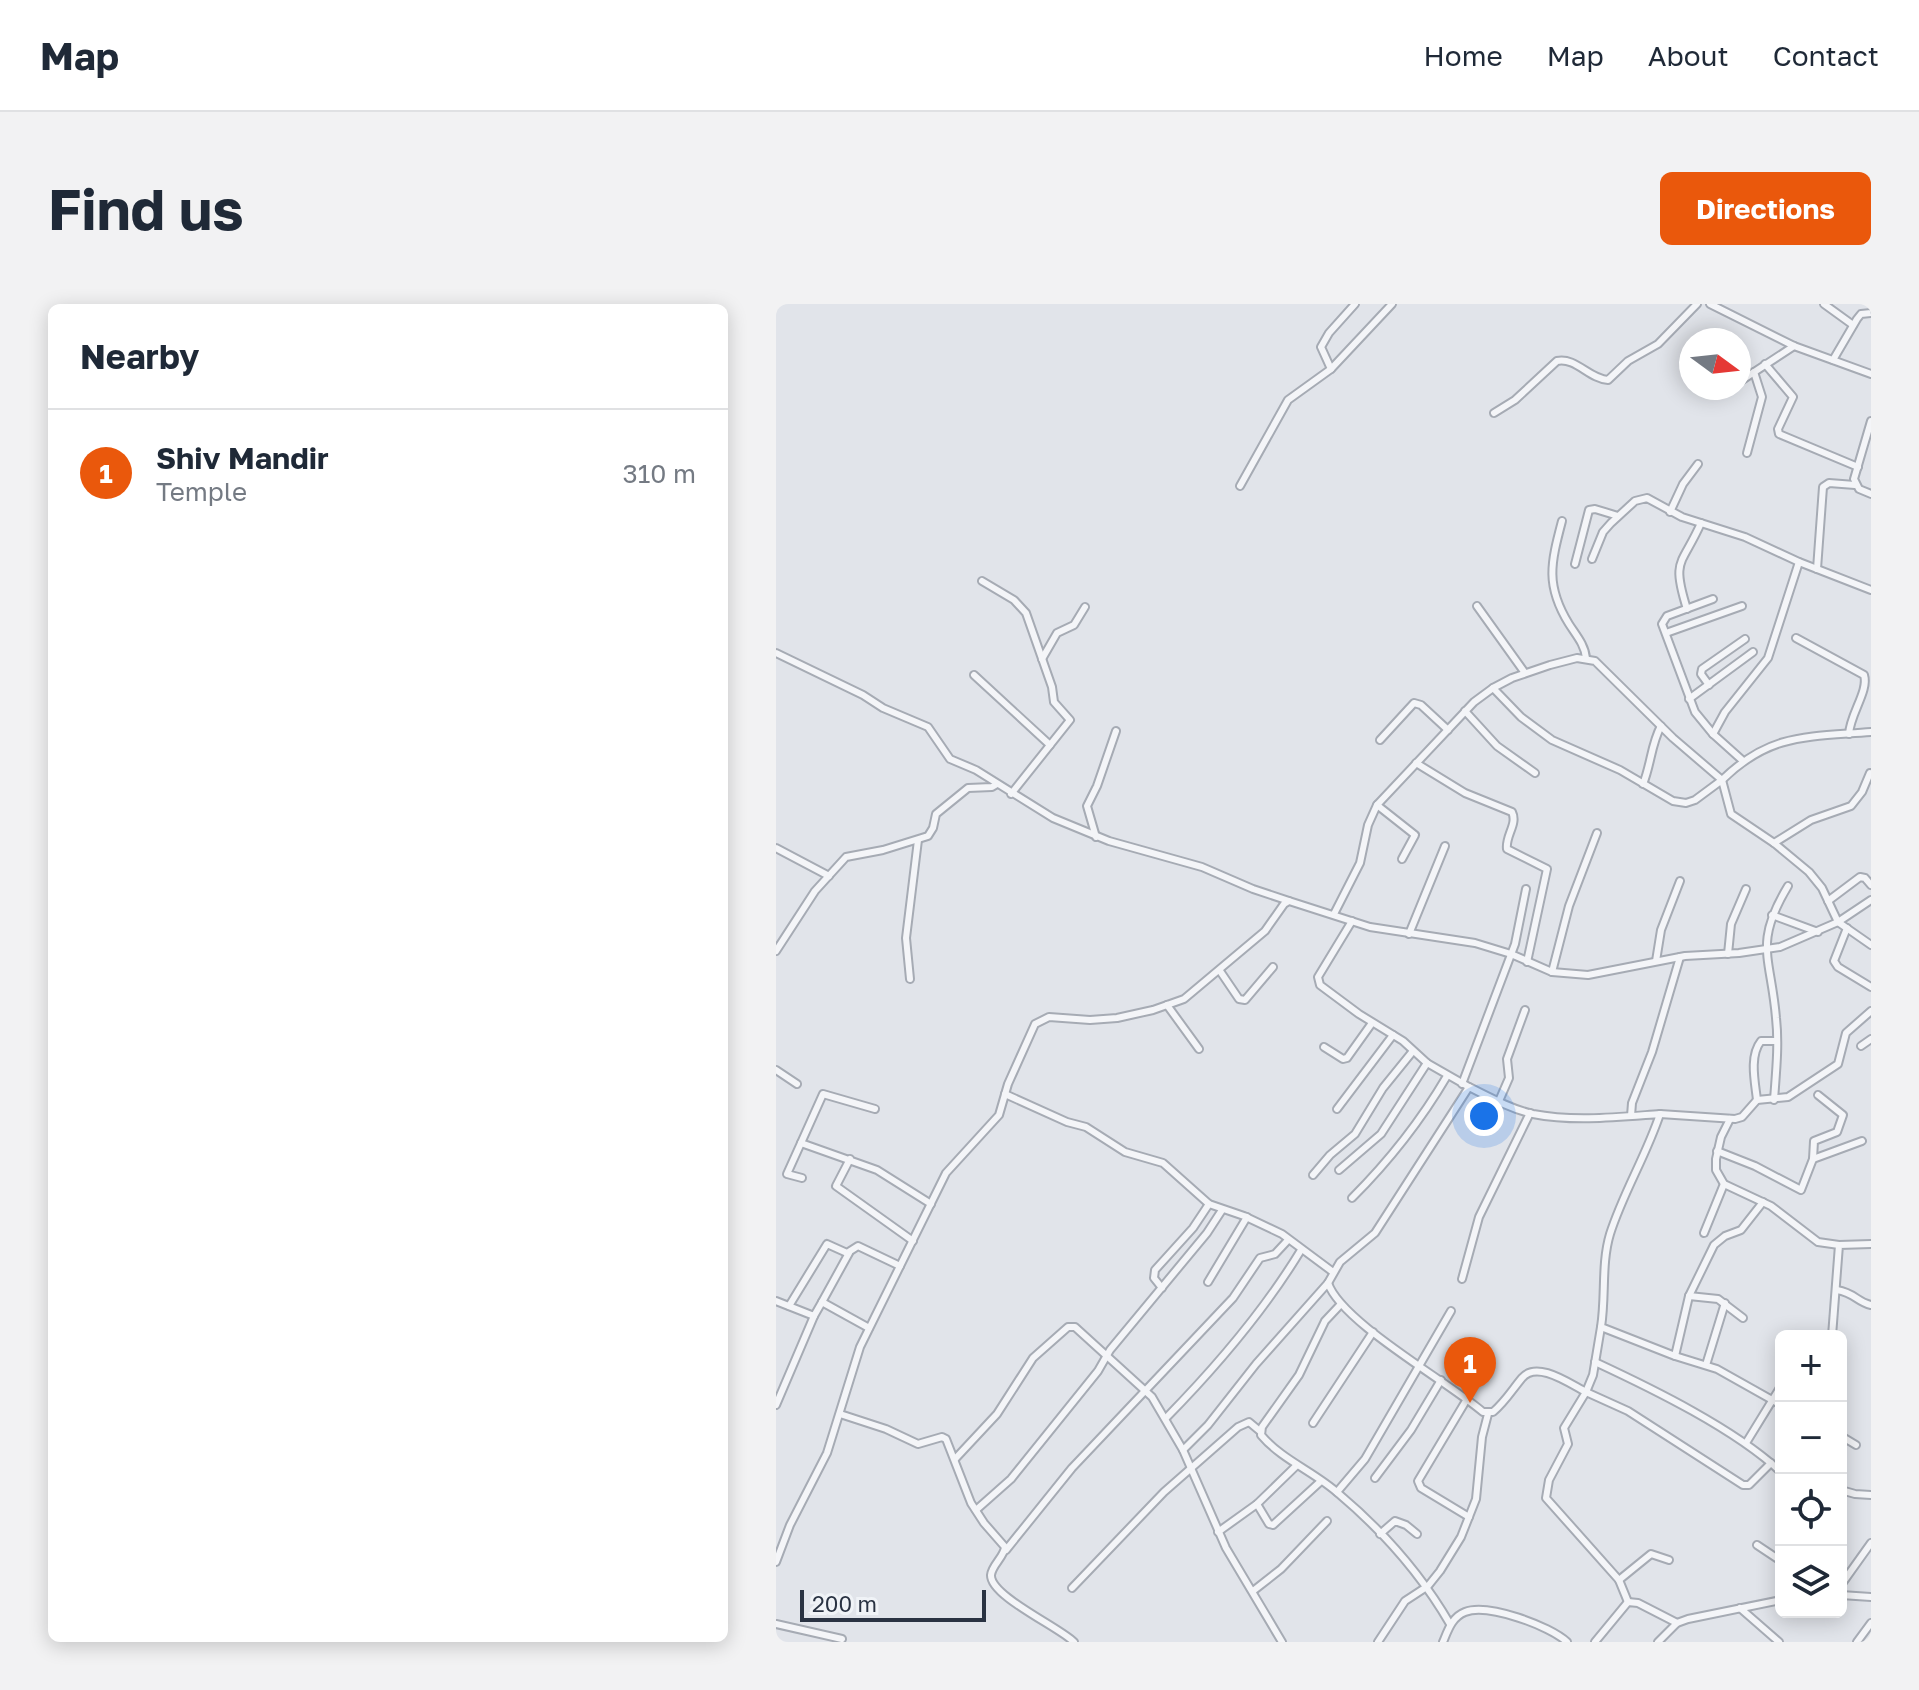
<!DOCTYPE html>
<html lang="en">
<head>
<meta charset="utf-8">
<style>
  body { margin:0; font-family:"Golos Text",sans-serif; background:#f2f2f3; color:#1f2937 }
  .controls { position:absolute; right:24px; bottom:24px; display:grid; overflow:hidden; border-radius:12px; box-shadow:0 4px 20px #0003 }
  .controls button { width:72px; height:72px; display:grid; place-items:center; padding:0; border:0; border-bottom:2px solid #e0e1e3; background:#fff; color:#1f2937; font:40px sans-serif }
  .compass { position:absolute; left:903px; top:24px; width:72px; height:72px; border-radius:50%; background:#fff; box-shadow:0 4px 20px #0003; rotate:105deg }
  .scale { position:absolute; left:24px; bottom:20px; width:186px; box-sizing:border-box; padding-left:8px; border:4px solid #293242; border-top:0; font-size:22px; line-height:28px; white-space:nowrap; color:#293242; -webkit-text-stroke:6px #f0f3f7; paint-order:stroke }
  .you { position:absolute; left:708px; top:812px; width:28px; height:28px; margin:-20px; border:6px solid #fff; border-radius:50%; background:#1a73e8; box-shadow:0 0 0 12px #1a73e833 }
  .badge { display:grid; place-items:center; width:52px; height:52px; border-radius:50%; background:#ea580c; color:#fff; font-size:26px; font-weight:700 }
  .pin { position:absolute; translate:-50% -66px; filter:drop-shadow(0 2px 4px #0008) }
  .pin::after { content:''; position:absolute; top:42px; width:28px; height:24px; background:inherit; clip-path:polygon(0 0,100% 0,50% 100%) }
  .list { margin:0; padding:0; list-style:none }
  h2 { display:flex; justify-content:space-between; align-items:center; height:104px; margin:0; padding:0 32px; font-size:34px }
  h2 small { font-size:26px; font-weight:400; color:#747a83 }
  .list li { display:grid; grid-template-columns:52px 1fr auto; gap:24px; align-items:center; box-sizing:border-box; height:128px; padding:0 32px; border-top:2px solid #e0e1e3 }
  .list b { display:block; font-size:30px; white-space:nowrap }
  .list p { margin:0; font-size:26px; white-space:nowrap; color:#747a83 }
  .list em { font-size:26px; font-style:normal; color:#747a83 }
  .icon { flex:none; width:44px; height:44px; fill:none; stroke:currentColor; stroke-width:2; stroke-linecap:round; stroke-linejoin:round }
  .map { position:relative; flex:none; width:1095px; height:1338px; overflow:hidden; border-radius:12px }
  header { display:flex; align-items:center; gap:48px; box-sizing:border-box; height:112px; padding:0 40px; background:#fff; border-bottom:2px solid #e0e1e3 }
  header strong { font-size:38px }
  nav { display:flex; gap:44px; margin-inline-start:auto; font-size:28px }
  .intro { display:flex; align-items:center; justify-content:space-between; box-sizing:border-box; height:192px; padding:0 48px }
  h1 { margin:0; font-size:56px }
  .button { padding:20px 36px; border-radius:12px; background:#ea580c; color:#fff; font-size:28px; font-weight:700 }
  main { display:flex; gap:48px; padding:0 48px }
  aside { flex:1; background:#fff; border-radius:12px; box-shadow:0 4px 20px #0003 }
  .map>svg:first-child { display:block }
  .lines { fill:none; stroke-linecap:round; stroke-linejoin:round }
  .minor-casing { stroke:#a6abb4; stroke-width:10 }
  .minor { stroke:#f4f5f8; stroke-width:6 }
</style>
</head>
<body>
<header>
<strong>Map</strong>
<nav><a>Home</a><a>Map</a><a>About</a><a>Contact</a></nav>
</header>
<div class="intro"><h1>Find us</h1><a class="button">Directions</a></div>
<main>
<aside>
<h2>Nearby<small></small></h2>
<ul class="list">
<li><span class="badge">1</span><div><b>Shiv Mandir</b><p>Temple</p></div><em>310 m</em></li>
</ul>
</aside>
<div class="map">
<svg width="1095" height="1338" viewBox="0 0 1095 1338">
  <rect width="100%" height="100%" fill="#e1e4ea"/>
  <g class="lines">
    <g class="minor-casing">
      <g id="minor">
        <polyline points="934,0 1018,42 1095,70"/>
        <polyline points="1048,0 1077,21"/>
        <polyline points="1057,56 1081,15 1085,10 1095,9"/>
        <polyline points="989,60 1017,93 1002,125 1003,130 1082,163"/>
        <polyline points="555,65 616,0"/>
        <polyline points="963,78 1018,42"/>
        <polyline points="925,87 945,84"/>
        <path d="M718,109l21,-13 42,-39c19,-4 32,18 51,19l20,-19 30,-17 39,-40"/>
        <polyline points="1095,117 1078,175 1083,185 1095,190"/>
        <polyline points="971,149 986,93 978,68"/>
        <polyline points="464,182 512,96 555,65 545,43 553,29 579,0"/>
        <polyline points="894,208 907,180 922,160"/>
        <path d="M786,217c-11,42 -17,64 7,103 7,11 16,21 17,34"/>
        <polyline points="816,255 827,228 835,219 859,197 871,194 906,213 969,233 1023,258 1095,286"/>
        <polyline points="799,260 813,206 819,205 842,212"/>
        <polyline points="1041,265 1047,183 1053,179 1079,181"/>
        <polyline points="206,277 238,296 250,309 276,383 278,398 294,416 235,490"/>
        <polyline points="937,295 891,312 886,320 919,408 937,430 966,456"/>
        <polyline points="701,302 749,369"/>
        <path d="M911,305c-16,-51 -5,-43 14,-86"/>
        <polyline points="890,329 966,302"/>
        <path d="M1020,334l68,37c5,16 -14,39 -15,59"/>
        <polyline points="0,349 87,391 107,404 152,423 174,455 200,466 277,514 333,537 426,563 477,585 513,597"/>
        <polyline points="266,355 281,329 298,321 309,303"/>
        <polyline points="198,371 274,441"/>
        <polyline points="933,381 925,370 926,365 969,335"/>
        <polyline points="717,384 745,413 776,436 844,466 897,497 910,499 919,496 946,476 955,510 998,539 1033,568 1046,584 1062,618 1095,641"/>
        <polyline points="913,395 977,348"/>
        <polyline points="689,407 721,442 759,469"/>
        <polyline points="937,430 949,408 992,354 1023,258"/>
        <polyline points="604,436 638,399 645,401 672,426"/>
        <path d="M640,459l49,30 47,19c6,12 -7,24 -5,37l40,20 -20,93"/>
        <path d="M867,480c8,-19 8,-40 18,-58"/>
        <polyline points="601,501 639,531 626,555"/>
        <polyline points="320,533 311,502 321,482 340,427"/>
        <polyline points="998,539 1035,516 1075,502 1086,488 1094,469"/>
        <polyline points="0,544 53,572"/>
        <polyline points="1052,597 1084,573 1089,574 1095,581"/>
        <path d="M558,610l26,-51 8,-38 9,-20 97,-103 19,-14 19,-10 38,-13 27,-7 18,3 78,77 49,42c48,-47 85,-43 149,-48"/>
        <polyline points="996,611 1042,628"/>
        <polyline points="576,617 542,673 544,681 583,710 627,737 651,759 693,783"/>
        <polyline points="1071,624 1058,657 1062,663 1095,683"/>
        <polyline points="633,630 669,542"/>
        <polyline points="0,647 39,587 70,553 107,546 152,532 157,524 160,510 192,484 216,483 221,480"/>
        <polyline points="952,650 955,620 970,585"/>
        <polyline points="880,657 885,626 904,577"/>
        <polyline points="444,667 463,695 469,696 497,663"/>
        <polyline points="776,668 793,602 821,529"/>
        <polyline points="134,675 130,634 142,536"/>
        <polyline points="391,701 423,745"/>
        <polyline points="1085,742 1095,735"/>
        <polyline points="548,743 567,755 571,754 596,719"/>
        <polyline points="0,766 21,780"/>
        <polyline points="686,780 739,640 750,585"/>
        <polyline points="229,790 291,818 310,823 349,848 387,859 433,900 468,912 506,930 557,968"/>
        <path d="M981,796c-2,-18 -8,-44 4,-59h16"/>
        <path d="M998,796c2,-28 5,-55 2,-82 -5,-61 -23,-74 12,-132"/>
        <polyline points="723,797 733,774 731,755 749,706"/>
        <polyline points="99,805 47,790 25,839 101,866 155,900"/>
        <polyline points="561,805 617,731"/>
        <polyline points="884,810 959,815 966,813 981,796 1012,793 1062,760 1070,729 1095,707"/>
        <polyline points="855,812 856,799 876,748 904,653"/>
        <polyline points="954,815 945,833 940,855 940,866 948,880 995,902 1042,938 1063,941"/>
        <polyline points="25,839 11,870 26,874"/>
        <polyline points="941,847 979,862 1025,886 1037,855 1086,837"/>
        <polyline points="74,855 60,882 137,937"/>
        <polyline points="1037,855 1038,837 1061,828 1067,811 1042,791"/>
        <polyline points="563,866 605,830 651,759"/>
        <polyline points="537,871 554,851 579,830 607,784 637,747"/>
        <path d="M576,894c37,-37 68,-76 95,-122"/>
        <polyline points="928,929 948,880"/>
        <polyline points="686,975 703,913 754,809"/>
        <polyline points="432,978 471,913"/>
        <path d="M552,979c13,39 119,98 155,129h10c12,-10 19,-22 29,-34 15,-18 48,6 64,14l-22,36 4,16 -19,36 -3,18 73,82 9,22"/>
        <polyline points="386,984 378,974 379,966 417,924 433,900"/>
        <path d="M1061,986c18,3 20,12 34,15"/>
        <polyline points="913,992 942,995 967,1014"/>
        <polyline points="0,997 38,1012 46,998 93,1024"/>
        <polyline points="46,998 73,949"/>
        <path d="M565,1000l-16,17 -26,54 -37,52 -1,8c21,25 54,37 78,59 45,38 82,80 111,130"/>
        <polyline points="13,1002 51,940 71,949 82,942 124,962"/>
        <polyline points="825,1023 817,1071 810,1088 852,1107 967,1181 973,1181 995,1159"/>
        <polyline points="1056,1032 1063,941 1095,940"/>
        <polyline points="899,1052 941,1065 1005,1101"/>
        <path d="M819,1058c58,27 140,67 186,110"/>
        <polyline points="930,1061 949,999"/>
        <polyline points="691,1095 642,1177 645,1184 693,1213"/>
        <polyline points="0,1101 38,1012"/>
        <path d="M64,1110l46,15 32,15 24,-7 4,2 25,64 13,20 21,24c-1,10 -13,18 -14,28 -1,21 68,52 83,67"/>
        <path d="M390,1114c50,-51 98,-107 135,-168"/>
        <polyline points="537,1119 597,1028"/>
        <polyline points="1065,1132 1080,1141"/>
        <polyline points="970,1139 1005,1082"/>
        <path d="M407,1146l25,-25 48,-61 72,-81 12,-21 35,-29 94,-146c20,10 42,22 64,27 41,8 86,3 127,0 -14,42 -37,79 -50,120 -9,30 -4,62 -9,93l74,29 14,-60 25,-51 11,-9 16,-6 22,-28"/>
        <polyline points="179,1155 221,1110 257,1054 292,1023 299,1023 376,1093 407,1146 450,1244 506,1338"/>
        <polyline points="599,1174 635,1126 665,1076"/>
        <polyline points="1065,1186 1079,1190 1095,1191"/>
        <polyline points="561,1188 589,1155 675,1007"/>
        <polyline points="481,1200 493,1220 497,1221 545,1177"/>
        <polyline points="200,1206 235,1175 322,1067 334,1046 431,929 446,906"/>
        <polyline points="442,1228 481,1200 521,1161"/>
        <polyline points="604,1230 619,1217 630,1221 641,1230"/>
        <polyline points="981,1241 1005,1257"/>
        <polyline points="230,1246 296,1164 457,994 484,954 499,950 512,936"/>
        <polyline points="0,1258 14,1221 51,1149 84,1043 170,869 223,811 232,780 259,720 273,713 314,716 341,714 377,706 408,695 489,627 508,600 513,597 594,623 699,639 735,650 776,668 812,671 909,652 963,649 1004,643 1062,618 1095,596"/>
        <polyline points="843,1276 875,1250 893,1256"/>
        <polyline points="1065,1281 1095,1239"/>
        <polyline points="296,1284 388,1188 462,1123 473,1118 485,1128"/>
        <polyline points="477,1287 505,1265 551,1217"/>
        <polyline points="1065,1291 1095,1293"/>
        <polyline points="964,1304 1003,1338"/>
        <polyline points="0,1320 66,1335"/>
        <polyline points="602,1338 629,1297 652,1282 664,1267 685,1233 700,1195 706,1133 712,1110"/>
        <path d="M667,1338c5,-12 9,-25 22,-30 23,-9 85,14 102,30"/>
        <polyline points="819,1338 852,1298 862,1299 901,1319"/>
        <polyline points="882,1338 901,1319 912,1315 1005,1296"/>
        <polyline points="1081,1338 1095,1319"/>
      </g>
    </g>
    <use href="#minor" class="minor"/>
  </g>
</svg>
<div class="controls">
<button>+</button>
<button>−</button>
<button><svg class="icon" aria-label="locate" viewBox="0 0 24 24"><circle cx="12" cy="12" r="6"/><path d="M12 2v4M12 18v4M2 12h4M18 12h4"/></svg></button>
<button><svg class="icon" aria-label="layers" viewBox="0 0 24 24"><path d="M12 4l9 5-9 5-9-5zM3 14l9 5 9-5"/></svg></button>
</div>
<svg class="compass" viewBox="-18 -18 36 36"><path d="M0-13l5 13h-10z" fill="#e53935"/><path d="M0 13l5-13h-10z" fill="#747a83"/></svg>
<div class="scale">200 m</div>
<div class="you"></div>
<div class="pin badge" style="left:694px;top:1099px">1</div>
</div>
</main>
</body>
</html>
